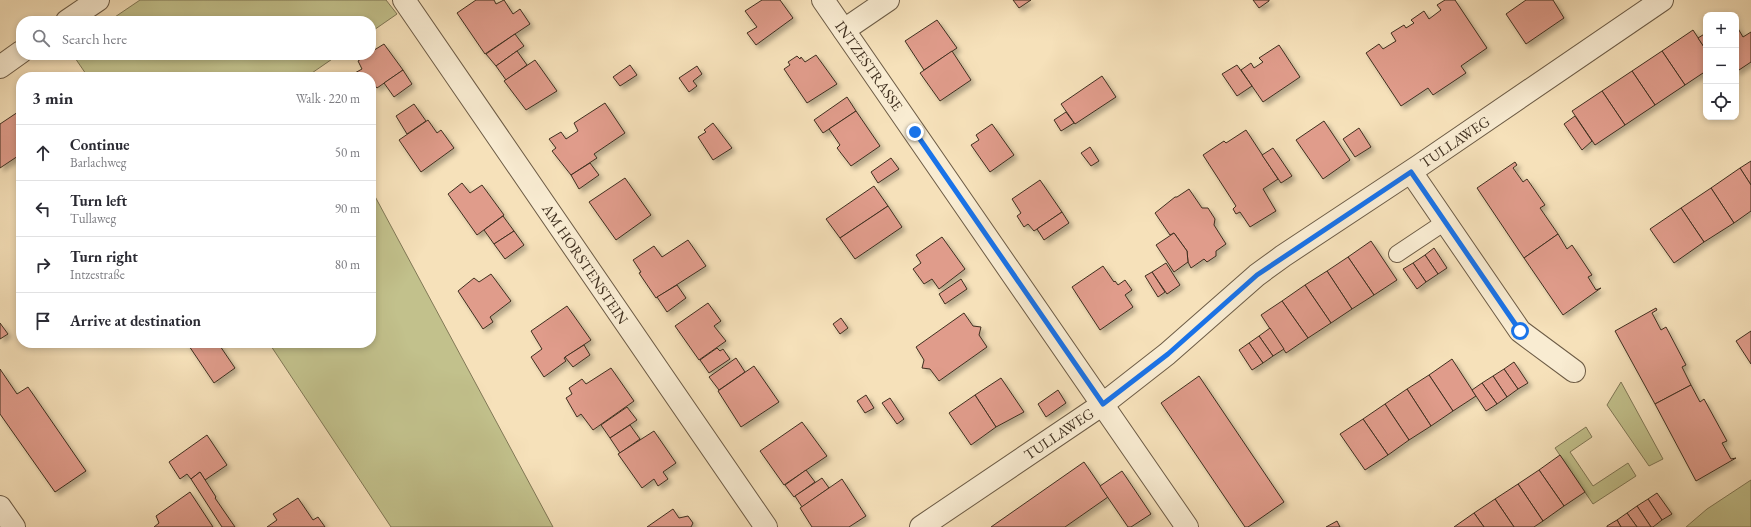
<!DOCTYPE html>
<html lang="en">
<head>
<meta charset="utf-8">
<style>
  body { margin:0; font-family:"EB Garamond",serif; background:#f7f7f7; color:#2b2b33 }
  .controls { position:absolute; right:12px; top:12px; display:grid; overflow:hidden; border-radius:8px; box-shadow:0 2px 6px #0003 }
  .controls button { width:36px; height:36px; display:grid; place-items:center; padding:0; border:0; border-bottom:1px solid #e1e1e2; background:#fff; color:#2b2b33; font:20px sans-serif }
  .stop { position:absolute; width:12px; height:12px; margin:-9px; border:3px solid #1a73e8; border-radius:50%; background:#fff }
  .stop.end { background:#1a73e8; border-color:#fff; box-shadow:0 1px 4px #0008 }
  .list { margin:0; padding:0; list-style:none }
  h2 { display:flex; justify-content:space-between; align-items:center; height:52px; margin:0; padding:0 16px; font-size:17px }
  h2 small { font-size:13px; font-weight:400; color:#7c7c81 }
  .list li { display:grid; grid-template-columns:26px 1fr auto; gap:12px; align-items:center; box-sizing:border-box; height:56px; padding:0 16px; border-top:1px solid #e1e1e2 }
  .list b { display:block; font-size:15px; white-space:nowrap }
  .list p { margin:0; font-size:13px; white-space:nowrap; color:#7c7c81 }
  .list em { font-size:13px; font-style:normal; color:#7c7c81 }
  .icon { flex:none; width:22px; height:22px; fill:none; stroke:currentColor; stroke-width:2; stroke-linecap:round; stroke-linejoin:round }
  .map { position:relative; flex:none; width:1751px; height:527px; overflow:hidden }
  .search { position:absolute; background:#fff; box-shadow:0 2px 6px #0003; left:16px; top:16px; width:360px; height:44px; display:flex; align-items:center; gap:10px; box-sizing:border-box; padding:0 14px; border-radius:16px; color:#7c7c81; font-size:15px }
  .panel { position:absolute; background:#fff; box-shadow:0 2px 6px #0003; left:16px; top:72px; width:360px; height:276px; border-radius:16px }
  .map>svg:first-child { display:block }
  .green { fill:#c2c18c; stroke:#807856 }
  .building { fill:#e09c8b; stroke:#3f2f1f; filter:url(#shadow) }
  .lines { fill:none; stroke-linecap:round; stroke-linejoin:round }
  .lane-casing { stroke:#6d5c46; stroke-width:18 }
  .street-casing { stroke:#6d5c46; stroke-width:24 }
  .lane { stroke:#f9ecd2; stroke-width:16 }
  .street { stroke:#f9ecd2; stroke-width:22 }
  .route { stroke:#1a73e8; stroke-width:5 }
  .labels { text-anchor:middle; stroke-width:3; stroke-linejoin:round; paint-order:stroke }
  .street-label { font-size:15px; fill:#3f2f1f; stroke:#f9ecd2 }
</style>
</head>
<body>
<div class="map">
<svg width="1751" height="527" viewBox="0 0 1751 527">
  <defs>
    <filter id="shadow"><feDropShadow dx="3.5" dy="3.5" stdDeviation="2" flood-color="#0004"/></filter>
  </defs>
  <rect width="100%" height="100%" fill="#f6e1ba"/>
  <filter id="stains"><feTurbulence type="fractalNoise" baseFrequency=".005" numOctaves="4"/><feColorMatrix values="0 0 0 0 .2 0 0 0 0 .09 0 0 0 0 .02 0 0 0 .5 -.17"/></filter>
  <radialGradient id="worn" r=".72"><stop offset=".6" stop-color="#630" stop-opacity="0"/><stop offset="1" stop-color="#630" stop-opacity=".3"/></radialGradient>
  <g class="green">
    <polygon points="140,0 386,0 397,14 371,32 371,21 109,21"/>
    <polygon points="73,55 338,55 309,75 310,77 88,77"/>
    <polygon points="371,189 553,527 391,527 269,343 371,343"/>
    <polygon points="1621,382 1663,459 1649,466 1607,405"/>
    <polygon points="1586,427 1592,437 1570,452 1593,486 1628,463 1636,476 1593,504 1555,448"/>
    <polygon points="1751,480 1751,527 1686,527 1707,509"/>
  </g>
  <g class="building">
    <polygon points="476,0 494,0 496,4 504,0 513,14 520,9 530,24 485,54 457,13"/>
    <polygon points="762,0 780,0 793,18 756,45 747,33 757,27 745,11"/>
    <polygon points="1013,0 1031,0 1019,8"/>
    <polygon points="1253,0 1269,0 1269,1 1259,8"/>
    <polygon points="1445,0 1455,0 1487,48 1461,66 1466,73 1433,95 1428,88 1401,106 1366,53 1379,44 1383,49 1396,41 1391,33 1404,25 1406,28 1414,23 1411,20 1424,11 1429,19 1441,10 1437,5"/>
    <polygon points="1526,0 1553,0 1564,18 1526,44 1506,14"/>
    <polygon points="937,20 957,48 924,70 905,41"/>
    <polygon points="1736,25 1743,37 1751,32 1751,62 1736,72"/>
    <polygon points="1693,30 1706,50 1706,71 1685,85 1662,51"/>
    <polygon points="1706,33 1706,50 1698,38"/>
    <polygon points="515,34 524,46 496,66 486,54"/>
    <polygon points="384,44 403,70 377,88 371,81 371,77 355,77 353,74 362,69 358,61 367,55 371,55 371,52"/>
    <polygon points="1279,45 1300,77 1263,102 1241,70 1251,63 1254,68 1263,62 1259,58"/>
    <polygon points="517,51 527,65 506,80 496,66"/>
    <polygon points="952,51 971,80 940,101 920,73"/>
    <polygon points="1662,51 1685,85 1655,105 1632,71"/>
    <polygon points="816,55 837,84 807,103 784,69 790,65 788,62 797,56 800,59 801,57 805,62"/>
    <polygon points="535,60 557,91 526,110 504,81"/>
    <polygon points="630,65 637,75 620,86 613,77"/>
    <polygon points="1237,65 1252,86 1237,96 1222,74"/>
    <polygon points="697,66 702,74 693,81 697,86 689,92 679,78"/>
    <polygon points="403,70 412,84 394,97 384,83"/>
    <polygon points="1632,71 1655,105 1625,125 1602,91"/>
    <polygon points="1102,76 1116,97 1075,124 1061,104"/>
    <polygon points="1602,91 1625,125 1595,145 1572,111"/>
    <polygon points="847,97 856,111 823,133 814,120"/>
    <polygon points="605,103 625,133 594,154 597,158 571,175 552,151 556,148 549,139 561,132 566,139 578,131 574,123"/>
    <polygon points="414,104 426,121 407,134 396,116"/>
    <polygon points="21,110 21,154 0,168 0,124"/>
    <polygon points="856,111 880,146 851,166 837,148 840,145 829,129"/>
    <polygon points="1066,112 1074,123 1061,131 1054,120"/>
    <polygon points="1575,116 1592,141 1582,150 1564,124"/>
    <polygon points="428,120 437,133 441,130 454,148 421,172 399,140"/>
    <polygon points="1324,121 1350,160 1323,179 1296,140"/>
    <polygon points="713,123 732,148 713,160 698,137 706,132 704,130"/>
    <polygon points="992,124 1014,155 990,172 971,145 979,140 976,135"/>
    <polygon points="1359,128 1371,147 1355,157 1343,139"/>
    <polygon points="1246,130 1278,179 1263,189 1276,211 1250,227 1240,212 1236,214 1233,209 1236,206 1203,155 1224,141 1226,143"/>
    <polygon points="1090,147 1099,161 1091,166 1081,153"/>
    <polygon points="1273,148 1292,176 1281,183 1262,155"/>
    <polygon points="891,158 899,169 878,183 871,172"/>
    <polygon points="1751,161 1751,185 1740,168"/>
    <polygon points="1515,162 1517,165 1513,168 1523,182 1527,179 1545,205 1540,208 1558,234 1524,258 1477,188"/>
    <polygon points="590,163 599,175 579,189 571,175"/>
    <polygon points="1740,168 1751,185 1751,211 1734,223 1711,188"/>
    <polygon points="625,178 651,215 616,240 589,202"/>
    <polygon points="1040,180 1062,212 1034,231 1028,224 1024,227 1017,216 1021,213 1012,199"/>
    <polygon points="462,183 470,193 482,185 504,215 477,235 448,194"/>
    <polygon points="874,186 888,206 840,238 826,219"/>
    <polygon points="1711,188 1734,223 1704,242 1681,208"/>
    <polygon points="1189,189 1202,208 1208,208 1215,219 1214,225 1226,244 1216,251 1216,256 1207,262 1204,259 1191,268 1188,262 1187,251 1174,233 1170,235 1155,213 1175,197 1177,197"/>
    <polygon points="888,206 902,227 855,259 840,238"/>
    <polygon points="1681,208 1704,242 1674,263 1650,229"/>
    <polygon points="1062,212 1069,223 1044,240 1037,229"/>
    <polygon points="503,216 514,231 494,244 484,230"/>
    <polygon points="514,231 524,245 505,259 494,244"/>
    <polygon points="1174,233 1187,251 1188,262 1174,272 1156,245"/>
    <polygon points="1558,234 1567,249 1572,245 1592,275 1588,277 1596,290 1601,288 1563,315 1524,258"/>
    <polygon points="942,237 965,269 939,289 932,279 924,284 913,269 921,263 916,255"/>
    <polygon points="688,240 706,266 656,298 639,273 641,272 633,260 654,246 662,257"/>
    <polygon points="1371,241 1397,280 1374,295 1348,257"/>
    <polygon points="1434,248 1447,268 1438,274 1425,255"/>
    <polygon points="1425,255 1438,274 1426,282 1413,263"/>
    <polygon points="1348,257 1374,295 1352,309 1327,271"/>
    <polygon points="1166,263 1180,285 1167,294 1152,272"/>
    <polygon points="1413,263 1426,282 1417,289 1403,269"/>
    <polygon points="1103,266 1114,282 1115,281 1118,285 1125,280 1132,290 1125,295 1133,307 1100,330 1072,287"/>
    <polygon points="1327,271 1352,309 1331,323 1305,285"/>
    <polygon points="1152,272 1165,292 1158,297 1145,276"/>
    <polygon points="491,274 511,301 490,317 493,322 483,329 458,291 474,278 479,282"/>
    <polygon points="961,279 967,289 945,304 939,294"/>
    <polygon points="677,285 686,298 667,312 657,297"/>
    <polygon points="1305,285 1331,323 1308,338 1282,301"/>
    <polygon points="1282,301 1308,338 1286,353 1261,315"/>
    <polygon points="708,303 721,321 714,326 726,341 699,360 675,326"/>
    <polygon points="567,306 591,340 564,358 566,361 544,377 531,357 542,349 531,331"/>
    <polygon points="1656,308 1657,310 1652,313 1661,330 1666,327 1686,365 1682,367 1691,385 1655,404 1615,331"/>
    <polygon points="964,313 973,326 981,327 979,335 987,347 939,381 930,369 922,368 924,360 916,347"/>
    <polygon points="841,318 848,328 840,334 833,324"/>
    <polygon points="0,323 8,334 0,339"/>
    <polygon points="1270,328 1284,349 1273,356 1259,336"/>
    <polygon points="1751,331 1751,364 1736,341"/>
    <polygon points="1259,336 1273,356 1263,363 1249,343"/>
    <polygon points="187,343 218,343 235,368 214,383"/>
    <polygon points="1249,343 1263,363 1252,370 1239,350"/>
    <polygon points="584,345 590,355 573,367 565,357"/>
    <polygon points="717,348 720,351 723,349 730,359 709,373 700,360"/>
    <polygon points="736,358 745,372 719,390 709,377"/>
    <polygon points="1452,359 1476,396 1453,411 1429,375"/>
    <polygon points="1514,362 1528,383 1518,389 1504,369"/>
    <polygon points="754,366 779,402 741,427 718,391"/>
    <polygon points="611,368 634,401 593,430 581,414 577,417 566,398 572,394 569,388 582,379 586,384"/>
    <polygon points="0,369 17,394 28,387 86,471 55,492 0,414"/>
    <polygon points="1504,369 1518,389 1507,397 1493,376"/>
    <polygon points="1429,375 1453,411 1431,426 1407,389"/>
    <polygon points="1199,376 1284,502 1248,527 1245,527 1161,403"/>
    <polygon points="1493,376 1507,397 1497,404 1482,383"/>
    <polygon points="1001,378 1024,412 996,427 975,395"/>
    <polygon points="1482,383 1497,404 1486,411 1472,390"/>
    <polygon points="1691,385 1700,402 1704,399 1727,441 1722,443 1731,459 1736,458 1696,481 1655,404"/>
    <polygon points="1407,389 1431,426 1409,440 1385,404"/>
    <polygon points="1058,390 1066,403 1046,417 1038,404"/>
    <polygon points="866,395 874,408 865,413 857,401"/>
    <polygon points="975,395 996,427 971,445 949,413"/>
    <polygon points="890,398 904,419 897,424 882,403"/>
    <polygon points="1385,404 1409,440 1388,455 1363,419"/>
    <polygon points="627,407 637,420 610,438 601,425"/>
    <polygon points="1363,419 1388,455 1365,470 1340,434"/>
    <polygon points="802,422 827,456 784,485 760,451"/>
    <polygon points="630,425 640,439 620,453 610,438"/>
    <polygon points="654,431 676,463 663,472 668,479 658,486 654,479 642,488 618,454"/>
    <polygon points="207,435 227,465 205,480 200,472 191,479 187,474 180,479 169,462"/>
    <polygon points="1560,455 1585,492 1564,506 1539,470"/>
    <polygon points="1084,462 1108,497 1065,527 991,527"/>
    <polygon points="806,470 815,482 794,497 785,485"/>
    <polygon points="1539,470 1564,506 1543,521 1518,484"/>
    <polygon points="1122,471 1151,514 1131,527 1128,527 1100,486"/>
    <polygon points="200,472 216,497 215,498 235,527 222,527 191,479"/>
    <polygon points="822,478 829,488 802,507 795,496"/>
    <polygon points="842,479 866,516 849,527 812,527 800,508"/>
    <polygon points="1518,484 1543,521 1534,527 1514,527 1495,499"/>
    <polygon points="190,492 213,527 154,527 159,523 156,516"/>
    <polygon points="1657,493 1672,514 1662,520 1648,499"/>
    <polygon points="298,498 313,520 318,517 325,527 267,527 277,520 273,514"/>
    <polygon points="1495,499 1514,527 1484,527 1474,513"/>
    <polygon points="1648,499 1662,520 1653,527 1651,527 1637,506"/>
    <polygon points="1637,506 1651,527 1637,527 1627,513"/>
    <polygon points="673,509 679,518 688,516 693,523 691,527 647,527"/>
    <polygon points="1474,513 1484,527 1454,527"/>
    <polygon points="1627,513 1637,527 1621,527 1617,520"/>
    <polygon points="1617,520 1621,527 1607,527 1607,526"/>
    <polygon points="1337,521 1340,527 1326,527"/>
  </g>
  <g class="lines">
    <g class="lane-casing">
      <polyline id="lane" points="1397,254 1445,222"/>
    </g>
    <g class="street-casing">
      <g id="street">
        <polyline points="404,0 766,527"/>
        <polyline points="823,0 1187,527"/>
        <polyline points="67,21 98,0"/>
        <polyline points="844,30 888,0"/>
        <polyline points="0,67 21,52"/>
        <polyline points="1411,172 1520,331 1574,371"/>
        <polyline points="0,507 14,527"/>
        <polyline points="921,527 1103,404 1167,354 1257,275 1283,256 1419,166 1662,0"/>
      </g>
    </g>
    <use href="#lane" class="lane"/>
    <use href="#street" class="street"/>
  </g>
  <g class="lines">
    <polyline class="route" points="915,132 1103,404 1168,354 1257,275 1411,172 1520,331"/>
  </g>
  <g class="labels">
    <g class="street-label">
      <text transform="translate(869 66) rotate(55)" y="5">INTZESTRASSE</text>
      <text transform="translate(1455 142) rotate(-34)" y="5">TULLAWEG</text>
      <text transform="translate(585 264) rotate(56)" y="5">AM HORSTENSTEIN</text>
      <text transform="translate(1059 434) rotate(-34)" y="5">TULLAWEG</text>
    </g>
  </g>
  <rect width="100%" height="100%" filter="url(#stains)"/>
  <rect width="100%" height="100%" fill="url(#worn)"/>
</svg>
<div class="controls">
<button>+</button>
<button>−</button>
<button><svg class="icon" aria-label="locate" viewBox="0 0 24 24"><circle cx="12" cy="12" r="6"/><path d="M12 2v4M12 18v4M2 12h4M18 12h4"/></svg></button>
</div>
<div class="stop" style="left:1520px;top:331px"></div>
<div class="stop end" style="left:915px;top:132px"></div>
<div class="search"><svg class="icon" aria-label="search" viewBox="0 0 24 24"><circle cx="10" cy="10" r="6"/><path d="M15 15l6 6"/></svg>Search here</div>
<section class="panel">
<h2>3 min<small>Walk · 220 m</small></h2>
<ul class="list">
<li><svg class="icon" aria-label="ahead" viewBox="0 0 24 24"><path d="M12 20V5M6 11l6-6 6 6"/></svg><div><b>Continue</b><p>Barlachweg</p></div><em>50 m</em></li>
<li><svg class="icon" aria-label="left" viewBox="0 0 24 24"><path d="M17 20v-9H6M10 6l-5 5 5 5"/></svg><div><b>Turn left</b><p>Tullaweg</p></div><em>90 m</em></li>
<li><svg class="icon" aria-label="right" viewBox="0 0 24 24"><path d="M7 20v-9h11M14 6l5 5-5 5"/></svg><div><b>Turn right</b><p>Intzestraße</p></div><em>80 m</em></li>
<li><svg class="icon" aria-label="arrive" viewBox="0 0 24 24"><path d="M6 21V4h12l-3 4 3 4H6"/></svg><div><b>Arrive at destination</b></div></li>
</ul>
</section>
</div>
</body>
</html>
